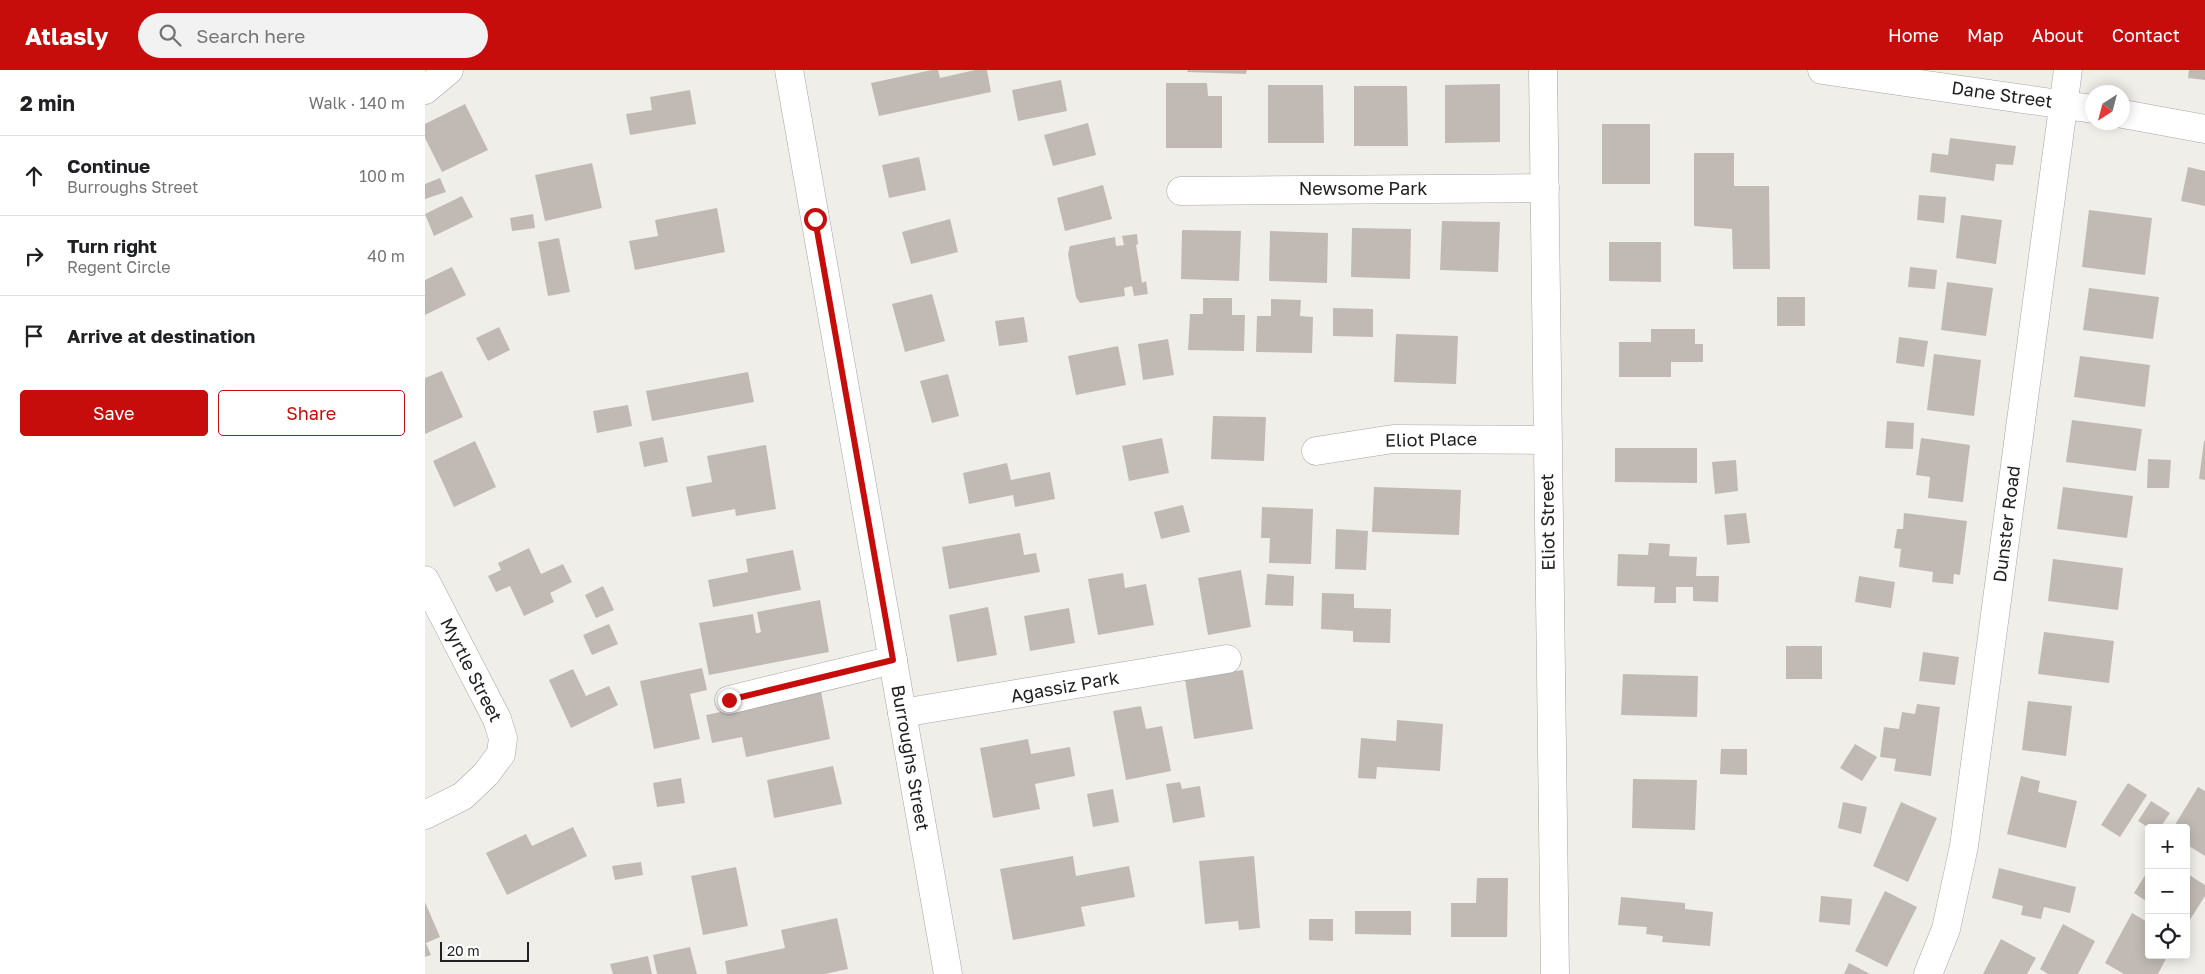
<!DOCTYPE html>
<html lang="en">
<head>
<meta charset="utf-8">
<style>
  body { margin:0; font-family:"Golos Text",sans-serif; background:#f2f2f2; color:#202124 }
  .controls { position:absolute; right:15px; bottom:15px; display:grid; overflow:hidden; border-radius:5px; box-shadow:0 2px 12px #0003 }
  .controls button { width:45px; height:45px; display:grid; place-items:center; padding:0; border:0; border-bottom:1px solid #e0e0e0; background:#fff; color:#202124; font:25px sans-serif }
  .compass { position:absolute; left:1660px; top:15px; width:45px; height:45px; border-radius:50%; background:#fff; box-shadow:0 2px 12px #0003; rotate:216deg }
  .scale { position:absolute; left:15px; bottom:12px; width:89px; box-sizing:border-box; padding-left:5px; border:2px solid #212121; border-top:0; font-size:14px; line-height:18px; white-space:nowrap; color:#212121; -webkit-text-stroke:4px #fff; paint-order:stroke }
  .stop { position:absolute; width:15px; height:15px; margin:-11px; border:4px solid #c60d0b; border-radius:50%; background:#fff }
  .stop.end { background:#c60d0b; border-color:#fff; box-shadow:0 1px 5px #0008 }
  .list { margin:0; padding:0; list-style:none }
  h2 { display:flex; justify-content:space-between; align-items:center; height:65px; margin:0; padding:0 20px; font-size:21px }
  h2 small { font-size:16px; font-weight:400; color:#757577 }
  .list li { display:grid; grid-template-columns:32px 1fr auto; gap:15px; align-items:center; box-sizing:border-box; height:80px; padding:0 20px; border-top:1px solid #e0e0e0 }
  .list b { display:block; font-size:19px; white-space:nowrap }
  .list p { margin:0; font-size:16px; white-space:nowrap; color:#757577 }
  .list em { font-size:16px; font-style:normal; color:#757577 }
  .actions { display:flex; gap:10px; padding:15px 20px }
  .actions a { flex:1; padding:11px 0; border:1px solid #c60d0b; border-radius:5px; text-align:center; font-size:18px; color:#c60d0b }
  .actions .main { background:#c60d0b; color:#fff }
  .icon { flex:none; width:28px; height:28px; fill:none; stroke:currentColor; stroke-width:2; stroke-linecap:round; stroke-linejoin:round }
  .map { position:relative; flex:none; width:1780px; height:904px; overflow:hidden }
  header { display:flex; align-items:center; gap:30px; box-sizing:border-box; height:70px; padding:0 25px; background:#c60d0b; color:#fff }
  header strong { font-size:24px }
  nav { display:flex; gap:28px; margin-inline-start:auto; font-size:18px }
  .search { width:350px; height:45px; background:#f2f2f2; display:flex; align-items:center; gap:12px; box-sizing:border-box; padding:0 18px; border-radius:28px; color:#757577; font-size:19px }
  main { display:flex }
  aside { flex:1; background:#fff }
  .map>svg:first-child { display:block }
  .building { fill:#c1bab4 }
  .lines { fill:none; stroke-linecap:round; stroke-linejoin:round }
  .minor-casing { stroke:#a5a5a5; stroke-width:29 }
  .minor { stroke:#fff; stroke-width:28 }
  .route { stroke:#c60d0b; stroke-width:6 }
  .labels { text-anchor:middle; stroke-width:4; stroke-linejoin:round; paint-order:stroke }
  .street-label { font-size:18px; fill:#212121; stroke:#fff }
</style>
</head>
<body>
<header>
<strong>Atlasly</strong>
<div class="search"><svg class="icon" aria-label="search" viewBox="0 0 24 24"><circle cx="10" cy="10" r="6"/><path d="M15 15l6 6"/></svg>Search here</div>
<nav><a>Home</a><a>Map</a><a>About</a><a>Contact</a></nav>
</header>
<main>
<aside>
<h2>2 min<small>Walk · 140 m</small></h2>
<ul class="list">
<li><svg class="icon" aria-label="ahead" viewBox="0 0 24 24"><path d="M12 20V5M6 11l6-6 6 6"/></svg><div><b>Continue</b><p>Burroughs Street</p></div><em>100 m</em></li>
<li><svg class="icon" aria-label="right" viewBox="0 0 24 24"><path d="M7 20v-9h11M14 6l5 5-5 5"/></svg><div><b>Turn right</b><p>Regent Circle</p></div><em>40 m</em></li>
<li><svg class="icon" aria-label="arrive" viewBox="0 0 24 24"><path d="M6 21V4h12l-3 4 3 4H6"/></svg><div><b>Arrive at destination</b></div></li>
</ul>
<div class="actions"><a class="main">Save</a><a>Share</a></div>
</aside>
<div class="map">
<svg width="1780" height="904" viewBox="0 0 1780 904">
  <rect width="100%" height="100%" fill="#f0eee8"/>
  <g class="building">
    <polygon points="507,0 513,0 515,8 550,0 562,0 566,22 454,46 446,13"/>
    <polygon points="763,0 822,0 821,4 762,2"/>
    <polygon points="1764,0 1780,0 1780,10 1763,8"/>
    <polygon points="636,10 642,41 593,51 587,20"/>
    <polygon points="741,13 782,13 783,26 797,26 797,78 741,78"/>
    <polygon points="1075,14 1075,72 1020,73 1020,15"/>
    <polygon points="843,15 898,15 899,73 843,73"/>
    <polygon points="929,16 982,16 983,76 929,76"/>
    <polygon points="265,20 271,54 205,65 201,44 227,40 225,27"/>
    <polygon points="40,34 63,80 17,102 0,68 0,54"/>
    <polygon points="663,53 671,85 628,96 619,65"/>
    <rect x="1177" y="54" width="48" height="60"/>
    <polygon points="1525,68 1591,76 1588,95 1571,94 1569,111 1505,102 1507,83 1523,85"/>
    <polygon points="1269,83 1309,83 1309,116 1344,116 1345,199 1308,199 1307,159 1269,156"/>
    <polygon points="494,87 501,120 464,128 457,95"/>
    <polygon points="167,93 177,138 120,151 110,105"/>
    <polygon points="1763,97 1780,101 1780,136 1756,131"/>
    <polygon points="15,108 21,122 0,129 0,114"/>
    <polygon points="678,115 687,149 640,161 632,128"/>
    <polygon points="1494,125 1521,127 1519,153 1492,150"/>
    <polygon points="37,126 48,147 9,166 0,144"/>
    <polygon points="292,138 300,182 210,200 204,171 233,166 230,150"/>
    <polygon points="1664,140 1727,148 1720,205 1657,197"/>
    <polygon points="108,144 110,158 87,161 85,148"/>
    <polygon points="1536,145 1577,150 1571,194 1531,188"/>
    <polygon points="525,149 533,182 486,194 477,162"/>
    <polygon points="1017,151 1075,152 1073,202 1015,200"/>
    <polygon points="927,158 986,159 985,209 926,207"/>
    <polygon points="757,160 816,161 814,211 756,209"/>
    <polygon points="845,161 903,163 902,213 844,211"/>
    <polygon points="712,164 713,174 711,175 713,187 717,213 721,211 723,224 709,226 707,216 699,218 700,226 655,233 651,227 643,184 645,176 690,167 691,176 699,175 697,166"/>
    <polygon points="134,168 145,222 123,226 113,172"/>
    <polygon points="1184,172 1236,172 1236,212 1184,211"/>
    <polygon points="27,197 41,225 0,245 0,210"/>
    <polygon points="1485,197 1512,200 1510,219 1483,217"/>
    <polygon points="1522,212 1568,218 1561,266 1516,260"/>
    <polygon points="1664,218 1734,227 1728,269 1658,260"/>
    <polygon points="507,224 520,271 480,282 467,234"/>
    <rect x="1352" y="227" width="28" height="29"/>
    <polygon points="778,228 807,228 807,245 820,245 819,281 763,280 765,244 778,244"/>
    <polygon points="846,229 876,230 875,246 888,247 887,283 831,282 832,246 846,246"/>
    <polygon points="908,238 948,239 948,267 908,266"/>
    <polygon points="599,247 603,272 574,276 570,251"/>
    <polygon points="74,257 85,280 63,291 51,268"/>
    <polygon points="1226,259 1270,259 1270,274 1278,274 1278,292 1246,292 1246,307 1194,307 1194,272 1226,272"/>
    <polygon points="971,264 1033,266 1031,314 969,312"/>
    <polygon points="1474,267 1503,271 1499,297 1471,293"/>
    <polygon points="743,269 749,305 718,310 713,274"/>
    <polygon points="693,276 701,315 651,325 643,286"/>
    <polygon points="1509,284 1556,290 1549,346 1502,340"/>
    <polygon points="1655,286 1725,295 1720,337 1649,327"/>
    <polygon points="17,301 38,347 0,364 0,308"/>
    <polygon points="323,302 329,332 227,351 221,321"/>
    <polygon points="523,304 534,346 507,353 495,311"/>
    <polygon points="203,335 207,356 172,363 168,341"/>
    <polygon points="788,346 841,347 839,391 786,389"/>
    <polygon points="1647,350 1717,359 1711,401 1641,392"/>
    <polygon points="1462,351 1489,353 1488,379 1460,378"/>
    <polygon points="238,367 243,392 219,397 214,372"/>
    <polygon points="737,368 744,403 704,411 697,376"/>
    <polygon points="1496,368 1545,375 1538,432 1503,428 1505,407 1491,405"/>
    <polygon points="50,371 71,417 29,437 8,391"/>
    <polygon points="1779,371 1780,371 1780,410 1774,409"/>
    <polygon points="341,375 351,439 311,446 310,439 267,447 261,417 287,412 282,386"/>
    <polygon points="1190,378 1272,378 1272,413 1190,412"/>
    <polygon points="1723,389 1746,390 1744,418 1722,418"/>
    <polygon points="1311,390 1313,421 1290,424 1287,392"/>
    <polygon points="582,393 586,410 625,402 630,429 590,437 588,425 544,434 538,403"/>
    <polygon points="949,417 1036,420 1034,465 947,462"/>
    <polygon points="1638,417 1708,426 1702,468 1632,459"/>
    <polygon points="758,435 765,462 736,469 729,442"/>
    <polygon points="837,437 888,439 886,494 844,493 845,468 836,468"/>
    <polygon points="1321,443 1325,473 1302,475 1299,445"/>
    <polygon points="1479,443 1542,451 1535,505 1529,504 1528,514 1507,512 1508,502 1474,497 1476,479 1469,478 1472,459 1478,459"/>
    <polygon points="911,459 943,461 941,500 910,499"/>
    <polygon points="595,463 599,485 611,483 615,502 524,519 517,477"/>
    <polygon points="1224,473 1245,474 1244,486 1272,487 1271,506 1294,506 1293,532 1268,531 1268,517 1251,517 1251,533 1229,533 1230,517 1192,516 1193,484 1223,485"/>
    <polygon points="104,478 116,504 138,494 147,512 125,523 129,532 99,546 85,516 71,522 63,506 76,500 73,493"/>
    <polygon points="368,480 376,520 288,537 283,510 323,502 321,489"/>
    <polygon points="1628,489 1698,498 1693,540 1623,531"/>
    <polygon points="816,500 826,557 783,565 773,508"/>
    <polygon points="698,503 700,518 721,514 729,555 673,565 663,509"/>
    <polygon points="842,504 869,506 868,536 840,535"/>
    <polygon points="1434,506 1470,512 1466,538 1430,532"/>
    <polygon points="178,516 189,540 171,548 160,525"/>
    <polygon points="897,523 929,524 929,538 966,539 965,573 928,572 928,561 896,559"/>
    <polygon points="395,530 404,582 284,605 274,553 328,544 331,563 333,563 336,562 332,542"/>
    <polygon points="563,537 572,585 532,592 524,545"/>
    <polygon points="644,538 650,573 605,581 599,546"/>
    <polygon points="184,554 193,574 167,585 158,565"/>
    <polygon points="1619,562 1689,571 1684,613 1613,604"/>
    <rect x="1361" y="576" width="36" height="33"/>
    <polygon points="1498,582 1534,587 1530,615 1494,611"/>
    <polygon points="277,598 282,620 265,624 275,669 229,679 215,611"/>
    <polygon points="148,599 161,626 184,616 193,635 146,658 124,610"/>
    <polygon points="818,600 828,659 769,669 760,609"/>
    <polygon points="1198,604 1273,606 1272,647 1196,645"/>
    <polygon points="396,621 405,669 321,687 317,667 287,673 281,645"/>
    <polygon points="1603,631 1647,636 1641,686 1597,680"/>
    <polygon points="1492,634 1515,637 1506,706 1469,701 1471,689 1455,687 1459,657 1474,659 1477,642 1490,644"/>
    <polygon points="716,636 721,659 737,656 746,701 701,710 688,641"/>
    <polygon points="972,650 1018,654 1015,701 952,697 951,709 933,708 936,668 971,671"/>
    <polygon points="603,669 606,684 645,677 650,706 610,714 615,739 568,748 555,678"/>
    <polygon points="1430,674 1452,687 1437,711 1415,698"/>
    <polygon points="1296,679 1322,679 1322,705 1295,704"/>
    <polygon points="408,696 417,734 349,748 342,710"/>
    <polygon points="1596,706 1615,711 1613,722 1652,731 1641,778 1582,764"/>
    <polygon points="256,708 260,733 232,737 228,713"/>
    <polygon points="1208,709 1272,710 1270,760 1207,758"/>
    <polygon points="755,712 757,719 775,716 780,747 748,753 741,714"/>
    <polygon points="1703,713 1722,725 1695,767 1676,755"/>
    <polygon points="1773,717 1780,721 1780,786 1761,774 1761,758 1748,758"/>
    <polygon points="688,719 694,752 668,757 662,724"/>
    <polygon points="1726,731 1745,743 1735,758 1724,758 1713,751"/>
    <polygon points="1418,732 1442,737 1436,764 1413,758"/>
    <polygon points="1476,732 1512,748 1483,812 1448,796"/>
    <polygon points="148,757 162,786 82,825 61,783 101,764 107,776"/>
    <polygon points="648,786 651,806 704,796 710,827 656,837 660,856 588,870 575,799"/>
    <polygon points="829,786 835,858 814,860 813,851 780,854 774,791"/>
    <polygon points="216,792 218,805 190,810 187,796"/>
    <polygon points="311,797 323,856 278,865 266,806"/>
    <polygon points="1574,798 1651,817 1645,843 1619,837 1616,849 1596,845 1598,836 1567,828"/>
    <polygon points="1724,799 1724,833 1709,823"/>
    <polygon points="1761,803 1780,815 1780,826 1761,856"/>
    <polygon points="1052,808 1083,808 1082,867 1026,867 1026,833 1051,833"/>
    <polygon points="1460,821 1492,837 1462,897 1430,881"/>
    <polygon points="1396,826 1427,829 1425,855 1394,852"/>
    <polygon points="1196,827 1260,833 1260,839 1288,842 1285,876 1237,872 1238,866 1221,864 1222,857 1193,855"/>
    <polygon points="0,832 15,867 1,873 6,885 0,887"/>
    <polygon points="930,841 986,841 986,865 930,864"/>
    <polygon points="1707,843 1724,853 1724,885 1743,885 1733,904 1699,904 1680,893"/>
    <polygon points="412,848 423,899 400,904 302,904 300,891 360,878 356,860"/>
    <polygon points="884,849 908,849 908,871 884,870"/>
    <polygon points="1638,854 1670,871 1653,904 1623,904 1615,899"/>
    <polygon points="1576,869 1611,888 1602,904 1558,904"/>
    <polygon points="265,877 272,904 232,904 228,885"/>
    <polygon points="223,886 227,904 188,904 185,894"/>
    <polygon points="1424,893 1445,904 1419,904"/>
  </g>
  <g class="lines">
    <g class="minor-casing">
      <g id="minor">
        <polyline points="364,0 523,904"/>
        <polyline points="1118,0 1130,904"/>
        <polyline points="1397,0 1668,39"/>
        <polyline points="0,20 24,0"/>
        <polyline points="1698,44 1780,59"/>
        <polyline points="756,121 1120,118"/>
        <polyline points="891,381 968,369 1122,370"/>
        <polyline points="0,510 72,649 78,668 76,684 61,704 38,726 0,745"/>
        <polyline points="304,630 468,590"/>
        <polyline points="477,643 802,589"/>
        <polyline points="1503,904 1521,859 1539,776 1643,0"/>
      </g>
    </g>
    <use href="#minor" class="minor"/>
  </g>
  <g class="lines">
    <polyline class="route" points="304,630 468,590 390,149"/>
  </g>
  <g class="labels">
    <g class="street-label">
      <text transform="translate(1577 25) rotate(8)" y="6">Dane Street</text>
      <text x="938" y="125">Newsome Park</text>
      <text transform="translate(1006 370) rotate(-1)" y="6">Eliot Place</text>
      <text transform="translate(1123 452) rotate(-91)" y="6">Eliot Street</text>
      <text transform="translate(1582 454) rotate(-83)" y="6">Dunster Road</text>
      <text transform="translate(46 600) rotate(63)" y="6">Myrtle Street</text>
      <text transform="translate(640 617) rotate(-10)" y="6">Agassiz Park</text>
      <text transform="translate(485 688) rotate(80)" y="6">Burroughs Street</text>
    </g>
  </g>
</svg>
<div class="controls">
<button>+</button>
<button>−</button>
<button><svg class="icon" aria-label="locate" viewBox="0 0 24 24"><circle cx="12" cy="12" r="6"/><path d="M12 2v4M12 18v4M2 12h4M18 12h4"/></svg></button>
</div>
<svg class="compass" viewBox="-18 -18 36 36"><path d="M0-13l5 13h-10z" fill="#e53935"/><path d="M0 13l5-13h-10z" fill="#757577"/></svg>
<div class="scale">20 m</div>
<div class="stop" style="left:390px;top:149px"></div>
<div class="stop end" style="left:304px;top:630px"></div>
</div>
</main>
</body>
</html>
